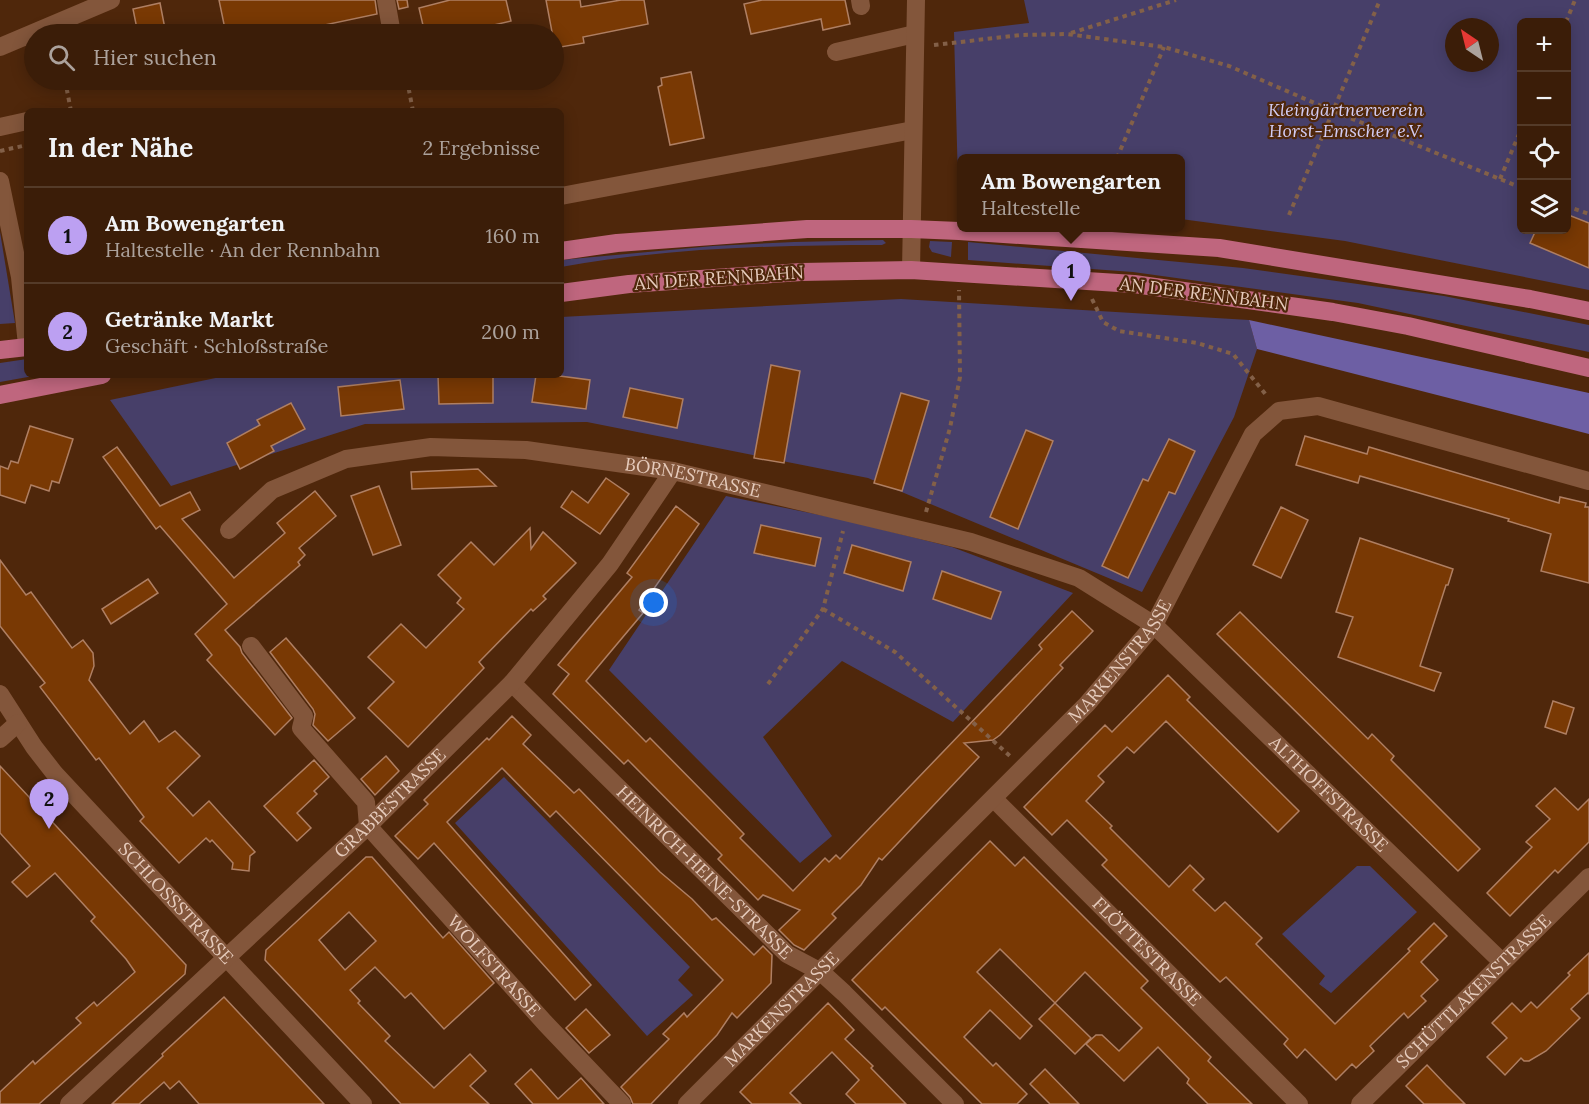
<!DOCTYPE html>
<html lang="de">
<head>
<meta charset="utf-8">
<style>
  body { margin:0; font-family:Lora,serif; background:#422612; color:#f1f3f6 }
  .controls { position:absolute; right:18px; top:18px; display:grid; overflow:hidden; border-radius:9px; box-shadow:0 3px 15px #0003 }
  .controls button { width:54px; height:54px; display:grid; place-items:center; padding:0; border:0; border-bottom:2px solid #543b29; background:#3b1d08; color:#f1f3f6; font:30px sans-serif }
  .compass { position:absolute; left:1445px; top:18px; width:54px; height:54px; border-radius:50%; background:#3b1d08; box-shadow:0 3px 15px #0003; rotate:325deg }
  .you { position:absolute; left:654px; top:603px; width:21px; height:21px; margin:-15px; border:4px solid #fff; border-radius:50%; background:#1a73e8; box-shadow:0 0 0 9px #1a73e833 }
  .badge { display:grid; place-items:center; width:39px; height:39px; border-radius:50%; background:#bca0f2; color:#111; font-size:20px; font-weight:700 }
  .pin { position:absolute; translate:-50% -50px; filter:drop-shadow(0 2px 3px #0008) }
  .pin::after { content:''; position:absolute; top:32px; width:21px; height:18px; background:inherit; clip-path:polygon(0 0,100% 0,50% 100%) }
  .popup { position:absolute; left:957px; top:154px; width:228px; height:78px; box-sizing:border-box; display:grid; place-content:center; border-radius:9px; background:#3b1d08; filter:drop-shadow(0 2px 4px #0005); font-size:20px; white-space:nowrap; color:#aca29c }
  .popup b { font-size:22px; color:#f1f3f6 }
  .popup::after { content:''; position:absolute; left:50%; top:100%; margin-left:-12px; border:12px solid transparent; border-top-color:#3b1d08 }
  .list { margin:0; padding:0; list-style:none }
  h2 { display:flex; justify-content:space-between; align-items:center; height:78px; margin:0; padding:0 24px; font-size:26px }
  h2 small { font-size:20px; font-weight:400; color:#aca29c }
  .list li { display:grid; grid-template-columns:39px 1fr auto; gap:18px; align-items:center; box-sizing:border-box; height:96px; padding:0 24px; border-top:2px solid #543b29 }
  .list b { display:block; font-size:22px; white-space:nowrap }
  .list p { margin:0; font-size:20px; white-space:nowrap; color:#aca29c }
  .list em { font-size:20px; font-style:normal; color:#aca29c }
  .icon { flex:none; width:33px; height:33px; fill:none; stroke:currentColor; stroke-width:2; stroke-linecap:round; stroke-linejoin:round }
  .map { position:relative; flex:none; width:1589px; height:1104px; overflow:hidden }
  .search { position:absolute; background:#3b1d08; box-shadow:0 3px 15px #0003; left:24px; top:24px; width:540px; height:66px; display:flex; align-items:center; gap:15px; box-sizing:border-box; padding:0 21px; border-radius:33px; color:#aca29c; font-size:22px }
  .panel { position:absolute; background:#3b1d08; box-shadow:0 3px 15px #0003; left:24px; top:108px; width:540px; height:270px; border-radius:9px }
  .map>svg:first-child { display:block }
  .green { fill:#473f69; fill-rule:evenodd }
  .forest { fill:#6d5fa4 }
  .building { fill:#793904; stroke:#af7f63; stroke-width:1.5; fill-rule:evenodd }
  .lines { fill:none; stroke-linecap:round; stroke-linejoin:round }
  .path { stroke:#836048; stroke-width:4; stroke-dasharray:4.5 4.5; stroke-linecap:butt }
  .minor { stroke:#83563b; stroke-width:18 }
  .major { stroke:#bf667e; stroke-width:18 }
  .labels { text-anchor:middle; stroke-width:4.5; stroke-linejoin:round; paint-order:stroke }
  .park-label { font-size:18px; font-style:italic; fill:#d2ccf4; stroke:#4f270b }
  .street-label { font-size:18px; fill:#e6cbbc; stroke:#4f270b }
</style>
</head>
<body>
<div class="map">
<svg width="1589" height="1104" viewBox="0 0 1589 1104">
  <rect width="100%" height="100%" fill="#4f270b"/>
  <g class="green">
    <path d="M1024,0h565v290l-244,-49 -164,-22 -1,-61h-218l-1,26 -3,-1 -4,-151 75,-9zM1522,22h44v208h-44zM1454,27h36v36h-36z"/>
    <polygon points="0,232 15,323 0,324"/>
    <path d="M883,240l3,3 -4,2c-106,0 -216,3 -321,22v-7l152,-14 81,-4z"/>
    <polygon points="930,241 952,242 951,257 932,252 929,247"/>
    <polygon points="968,242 1243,268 1444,296 1589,325 1589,352 1358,303 1133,272 968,260"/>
    <polygon points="901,299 1249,320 1257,349 1234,417 1142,592 868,478 587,422 365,424 171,486 110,400 230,375 561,375 561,317"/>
    <polygon points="27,359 27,375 39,375 0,382 0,363"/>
    <polygon points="726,496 840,519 952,547 1073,593 953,722 842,661 763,737 832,836 800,863 609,670"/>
    <polygon points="504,777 690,967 678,980 693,995 647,1036 455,823"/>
    <polygon points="1357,866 1370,866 1417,912 1331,993 1319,984 1325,976 1282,934"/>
  </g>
  <polygon class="forest" points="1249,320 1589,393 1589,434 1257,349"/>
  <g class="building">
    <polygon points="219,0 375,0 377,14 282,34 226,34"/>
    <polygon points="397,0 407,0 408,7 399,9"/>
    <polygon points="450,0 506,0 511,21 455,34 425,34 419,8"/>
    <polygon points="546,0 580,0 581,7 621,0 644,0 648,24 583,37 584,43 555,48"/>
    <polygon points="762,0 845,0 850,24 823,30 821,19 751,34 744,4"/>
    <polygon points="160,3 166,34 138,34 133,9"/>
    <polygon points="691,72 704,138 670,145 658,87 662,85 661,78"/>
    <polygon points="1566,214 1589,223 1589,268 1530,243 1536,230 1566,230"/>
    <polygon points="771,365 800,371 784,463 754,458"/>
    <polygon points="438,375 493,375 493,403 439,404"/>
    <polygon points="536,375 552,375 590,380 586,409 532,402"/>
    <polygon points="400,380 404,409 341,416 338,387"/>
    <polygon points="630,388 683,399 677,428 623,417"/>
    <polygon points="901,393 929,401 902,491 874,483"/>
    <polygon points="291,403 305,429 271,446 274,451 240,469 227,443 260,425 257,420"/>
    <polygon points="30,426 73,439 59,483 52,481 49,491 31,485 25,503 0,495 0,466 8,469 11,461 18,463"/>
    <polygon points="1026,430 1053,441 1018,529 990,517"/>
    <polygon points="1305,436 1367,454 1369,447 1559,503 1560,497 1586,503 1585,507 1589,507 1589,583 1541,571 1551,534 1508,521 1509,519 1360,476 1358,483 1296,465"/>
    <polygon points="1169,439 1195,451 1175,494 1169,492 1128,578 1102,566 1143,479 1148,481"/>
    <polygon points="117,447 160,506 190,492 200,510 182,519 234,578 285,533 277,523 315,491 336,516 299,548 305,555 298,562 300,565 225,630 240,647 242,653 292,718 275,735 207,660 212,655 195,634 227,604 160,526 156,529 103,457"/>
    <polygon points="478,469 496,486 412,489 411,472"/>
    <polygon points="606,478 629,494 600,534 561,507 572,491 588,503"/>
    <polygon points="379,486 401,545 373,555 351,496"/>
    <polygon points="676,506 699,524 639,610 643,613 586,681 646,742 650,738 713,802 744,834 740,838 793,891 825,858 829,862 836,855 840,859 1042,649 1039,645 1072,611 1093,631 1060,665 1063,668 1000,735 993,740 964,743 979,757 882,860 879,858 861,885 832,914 836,918 804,950 794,945 779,930 800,910 763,895 758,900 718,859 722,855 628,760 624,764 553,694 569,674 558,665 632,577 627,573"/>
    <polygon points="1281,507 1308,520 1281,578 1253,565"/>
    <polygon points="761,525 821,538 815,566 754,553"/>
    <polygon points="530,528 531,549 543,532 576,563 543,596 546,599 533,611 531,609 479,662 484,668 408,747 368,708 394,682 368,657 401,624 426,648 464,609 457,603 461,598 438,575 471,542 494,565"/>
    <polygon points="1360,538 1453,569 1448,585 1446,585 1420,666 1441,673 1434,691 1338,657 1353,617 1336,612"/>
    <polygon points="852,545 911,562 903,591 844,573"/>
    <polygon points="0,560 26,595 31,592 72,648 83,640 93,653 94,666 89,680 130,734 144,721 159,742 175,731 200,756 167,788 193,816 209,801 255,852 250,856 249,871 232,869 233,863 212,840 210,842 206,838 179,863 140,821 144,817 99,758 96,760 40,687 45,683 0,626"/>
    <polygon points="942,571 1001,592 991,619 933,599"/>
    <polygon points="148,579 158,593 111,624 102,609"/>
    <polygon points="1240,612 1368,739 1372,734 1394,756 1391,760 1480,849 1458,871 1217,634"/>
    <polygon points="286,638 355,718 328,741 313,725 315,714 313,709 270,652"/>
    <polygon points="1168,675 1190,697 1187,700 1299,811 1278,832 1166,721 1134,753 1127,747 1098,776 1104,782 1086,801 1112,826 1110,828 1169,887 1190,865 1204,879 1193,890 1215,911 1225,902 1262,938 1256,944 1335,1024 1410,951 1408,949 1434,923 1447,936 1421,962 1438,980 1421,996 1426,1001 1408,1018 1404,1013 1370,1046 1374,1051 1356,1068 1352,1064 1336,1080 1305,1049 1297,1058 1284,1044 1288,1039 1226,977 1220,982 1102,865 1107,860 1067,820 1052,835 1024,807 1105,725 1112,732"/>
    <polygon points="1553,701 1574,708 1566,734 1545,727"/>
    <polygon points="512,716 531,735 523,744 574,793 579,789 660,872 692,899 712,920 716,918 754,955 763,946 772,955 771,983 737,1018 732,1013 717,1035 651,1104 633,1104 630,1097 621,1087 669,1039 663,1034 684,1013 687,1017 723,980 556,811 550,817 502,768 447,822 591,985 575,1000 434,843 418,859 395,836 428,804 424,800 487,738 489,740"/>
    <polygon points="386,756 399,771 375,795 361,779"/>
    <polygon points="314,760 329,777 314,791 317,794 297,813 311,828 297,841 264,806"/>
    <polygon points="0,766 186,965 185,974 39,1104 0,1104 0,1092 33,1061 35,1064 81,1023 76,1018 94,1002 97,1006 135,972 126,959 91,921 95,917 55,873 27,897 12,882 30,866 0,833"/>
    <polygon points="1555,788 1578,810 1589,799 1589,842 1558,873 1555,870 1510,916 1487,893 1532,847 1526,842 1550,819 1536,806"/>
    <polygon points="990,841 1015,866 1024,857 1148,981 1141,988 1211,1057 1208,1061 1252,1104 1208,1104 1187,1083 1189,1079 1158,1047 1124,1081 1086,1044 1096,1035 1102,1035 1119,1051 1142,1028 1085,972 1055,1003 1000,949 977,972 1032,1026 1020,1039 990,1010 964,1037 993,1066 996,1063 1027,1094 1017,1104 982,1104 885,1007 882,1010 852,980"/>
    <path d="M366,857h6l71,81 6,-6 45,51 -50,46 -33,-36 -6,5 -30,-31 -25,23 10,11 -2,2 32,33 -5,5 49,47 36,-34 16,17 -16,15 19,18h-88l-136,-144 1,-10zM349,912l27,29 -31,29 -26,-30z"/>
    <polygon points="1589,953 1589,994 1588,993 1571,1009 1580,1018 1546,1051 1529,1061 1524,1061 1521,1058 1505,1075 1487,1057 1507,1038 1492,1023 1512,1003 1521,1012 1531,1002 1537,1008 1570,975 1568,973"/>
    <polygon points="224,997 324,1104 199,1104 179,1081 170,1089 164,1082 139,1104 112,1104 163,1056 162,1054"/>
    <polygon points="828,1003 854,1030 845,1039 873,1066 871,1068 906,1104 856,1104 846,1094 859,1080 832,1052 790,1093 801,1104 752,1104 740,1092"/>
    <polygon points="1055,1003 1091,1038 1075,1054 1039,1019"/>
    <polygon points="586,1009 610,1035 589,1053 566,1028"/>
    <polygon points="1427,1065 1446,1085 1465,1104 1424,1104 1406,1086"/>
    <polygon points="531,1069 558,1099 581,1078 604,1104 533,1104 515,1084"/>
    <polygon points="1045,1069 1079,1104 1050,1104 1030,1084"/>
  </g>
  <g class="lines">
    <g class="path">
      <polyline points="1566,22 1575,0"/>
      <polyline points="1071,33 1176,0"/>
      <polyline points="934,45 1021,35 1067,34 1164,47 1229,66 1333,111 1522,188"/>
      <polyline points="65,80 71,111"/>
      <polyline points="407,80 413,111"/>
      <polyline points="0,151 27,145"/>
      <polyline points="1117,158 1164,47"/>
      <polyline points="1500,179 1522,127"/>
      <polyline points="1566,206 1589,214"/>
      <polyline points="1289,215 1380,0"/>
      <polyline points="1092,299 1103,322 1119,331 1197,343 1233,354 1267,396"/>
      <polyline points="926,512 950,428 960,377 959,290"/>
      <polyline points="823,609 895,652 1010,756"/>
      <polyline points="768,684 823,609 843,531"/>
    </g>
    <g class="minor">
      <polyline points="386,0 392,34"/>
      <polyline points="860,0 861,6"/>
      <polyline points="0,47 111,0"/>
      <polyline points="836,52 915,34"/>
      <polyline points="0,127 27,121"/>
      <polyline points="0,181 20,277 27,345"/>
      <polyline points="561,196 913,130"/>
      <polyline points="911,270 916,0"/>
      <path id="s1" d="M229,530l43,-40 74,-31 85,-12 95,3 147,21 298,71 108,36 75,47 348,337"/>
      <path id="s2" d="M251,646l53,70 -3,12 65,74 2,24 177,197 77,81"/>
      <path id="s3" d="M512,683l275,271 34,18 23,21 111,111"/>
      <path id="s4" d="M0,694l34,53 21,27 308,330"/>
      <polyline points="0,739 18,723"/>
      <path id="s5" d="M994,799l305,305"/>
      <path id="s6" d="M69,1104l299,-278 144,-143 98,-119 63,-93"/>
      <path id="s7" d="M687,1104l400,-400 67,-79 99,-191 26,-23 39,-5 271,75"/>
      <path id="s8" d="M1360,1104l229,-227"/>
    </g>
    <g class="major">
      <polyline points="561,251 617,243 807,229 911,229 959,231 1219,248 1530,299 1589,311"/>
      <polyline points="561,293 629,284 801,272 911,270 1134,284 1333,312 1408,326 1589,368"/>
      <polyline points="0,350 27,347"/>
      <polyline points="0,395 102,375"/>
    </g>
  </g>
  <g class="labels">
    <g class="park-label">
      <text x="1346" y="116">Kleingärtnerverein<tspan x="1346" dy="21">Horst-Emscher e.V.</tspan></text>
    </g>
    <g class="street-label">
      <text transform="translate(719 278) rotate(-4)" y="6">AN DER RENNBAHN</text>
      <text transform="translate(1204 294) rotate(7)" y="6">AN DER RENNBAHN</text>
      <text dy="6" stroke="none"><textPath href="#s1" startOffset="489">BÖRNESTRASSE</textPath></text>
      <text dy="6" stroke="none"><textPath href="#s7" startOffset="620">MARKENSTRASSE</textPath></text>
      <text dy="6" stroke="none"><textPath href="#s1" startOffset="1220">ALTHOFFSTRASSE</textPath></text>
      <text dy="6" stroke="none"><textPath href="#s6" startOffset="440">GRABBESTRASSE</textPath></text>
      <text dy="6" stroke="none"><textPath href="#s3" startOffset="270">HEINRICH-HEINE-STRASSE</textPath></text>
      <text dy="6" stroke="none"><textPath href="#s4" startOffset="274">SCHLOSSSTRASSE</textPath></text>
      <text dy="6" stroke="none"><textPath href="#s5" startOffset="216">FLÖTTESTRASSE</textPath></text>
      <text dy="6" stroke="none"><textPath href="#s2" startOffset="411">WOLFSTRASSE</textPath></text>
      <text dy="6" stroke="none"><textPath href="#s8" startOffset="160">SCHÜTTLAKENSTRASSE</textPath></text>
      <text dy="6" stroke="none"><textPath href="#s7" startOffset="134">MARKENSTRASSE</textPath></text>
    </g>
  </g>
</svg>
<div class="controls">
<button>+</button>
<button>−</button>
<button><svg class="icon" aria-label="locate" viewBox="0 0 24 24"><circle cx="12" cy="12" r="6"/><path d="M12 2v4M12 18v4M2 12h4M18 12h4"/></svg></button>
<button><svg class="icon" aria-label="layers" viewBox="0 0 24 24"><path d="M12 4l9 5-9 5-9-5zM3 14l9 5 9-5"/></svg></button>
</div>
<svg class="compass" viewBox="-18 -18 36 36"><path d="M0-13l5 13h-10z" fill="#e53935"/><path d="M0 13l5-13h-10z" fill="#aca29c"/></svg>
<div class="you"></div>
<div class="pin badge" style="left:1071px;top:301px">1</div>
<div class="popup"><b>Am Bowengarten</b>Haltestelle</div>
<div class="pin badge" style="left:49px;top:829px">2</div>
<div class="search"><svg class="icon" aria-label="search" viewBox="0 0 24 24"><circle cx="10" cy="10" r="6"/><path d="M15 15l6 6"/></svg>Hier suchen</div>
<section class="panel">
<h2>In der Nähe<small>2 Ergebnisse</small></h2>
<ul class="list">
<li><span class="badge">1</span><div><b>Am Bowengarten</b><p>Haltestelle · An der Rennbahn</p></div><em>160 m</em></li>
<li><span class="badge">2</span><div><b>Getränke Markt</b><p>Geschäft · Schloßstraße</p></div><em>200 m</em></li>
</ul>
</section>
</div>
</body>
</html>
